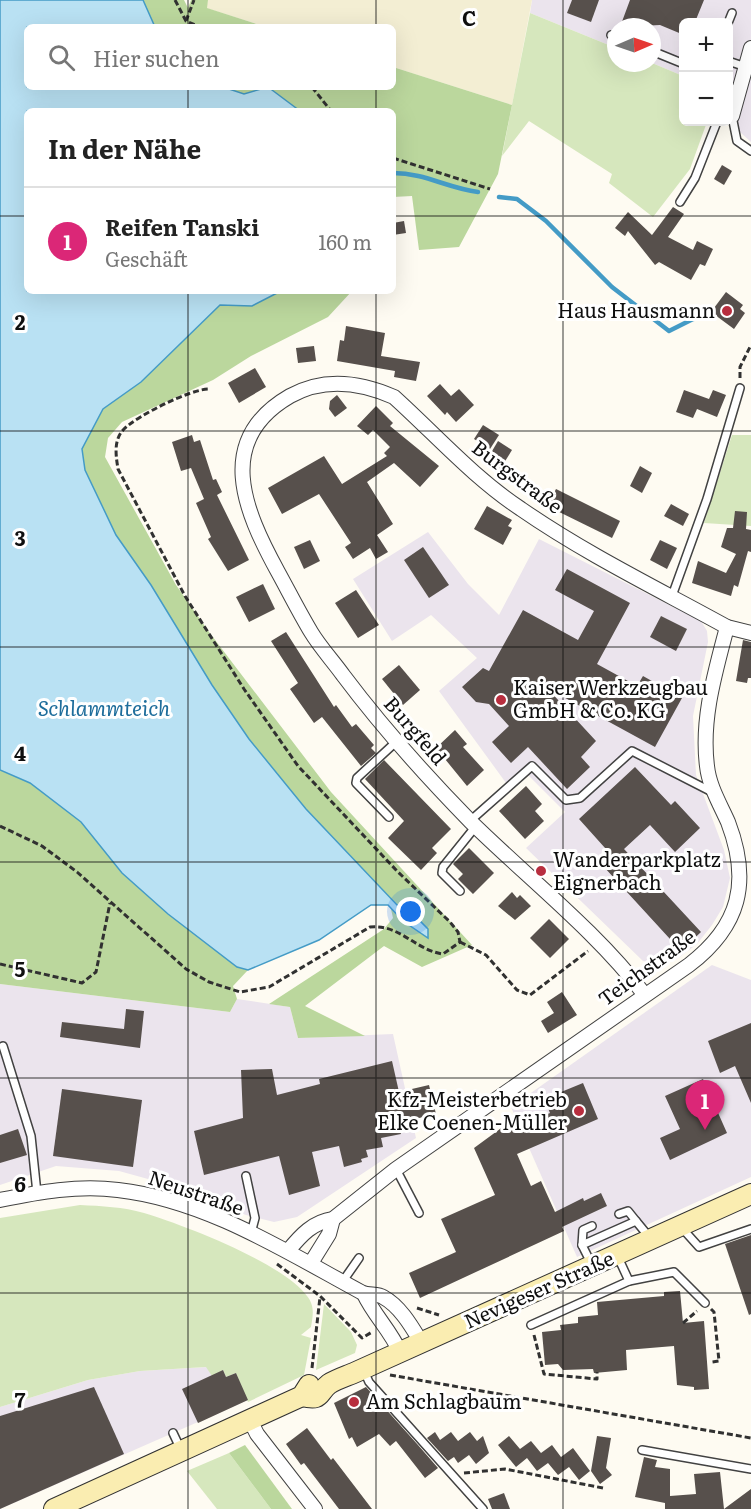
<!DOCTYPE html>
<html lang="de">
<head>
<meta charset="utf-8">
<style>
  body { margin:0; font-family:Literata,serif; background:#f6f6f6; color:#222 }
  .controls { position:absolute; right:18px; top:18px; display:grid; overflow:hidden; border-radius:9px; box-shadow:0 6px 24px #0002 }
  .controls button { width:54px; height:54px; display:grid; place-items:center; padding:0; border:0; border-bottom:2px solid #e0e0e0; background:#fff; color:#222; font:30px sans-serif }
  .compass { position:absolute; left:607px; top:18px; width:54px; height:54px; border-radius:50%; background:#fff; box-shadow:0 6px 24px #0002; rotate:88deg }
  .you { position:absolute; left:411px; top:912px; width:21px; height:21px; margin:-15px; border:4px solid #fff; border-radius:50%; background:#1a73e8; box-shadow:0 0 0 9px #1a73e833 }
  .badge { display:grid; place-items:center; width:39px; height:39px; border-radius:50%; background:#db2777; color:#fff; font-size:20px; font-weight:700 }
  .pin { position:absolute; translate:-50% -50px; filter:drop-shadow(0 2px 3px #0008) }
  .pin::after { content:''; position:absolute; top:32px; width:21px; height:18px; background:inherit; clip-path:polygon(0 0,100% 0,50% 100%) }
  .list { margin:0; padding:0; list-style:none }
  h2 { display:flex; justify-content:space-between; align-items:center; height:78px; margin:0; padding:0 24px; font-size:26px }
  h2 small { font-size:20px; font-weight:400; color:#767676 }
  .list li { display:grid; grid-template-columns:39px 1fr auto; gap:18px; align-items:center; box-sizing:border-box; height:108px; padding:0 24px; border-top:2px solid #e0e0e0 }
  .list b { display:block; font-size:22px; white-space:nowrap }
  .list p { margin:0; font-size:20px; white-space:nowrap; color:#767676 }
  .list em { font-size:20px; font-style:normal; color:#767676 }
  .icon { flex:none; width:33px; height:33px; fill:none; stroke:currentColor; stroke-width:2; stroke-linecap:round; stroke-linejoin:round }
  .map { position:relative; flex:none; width:751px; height:1509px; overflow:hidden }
  .search { position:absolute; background:#fff; box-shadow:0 6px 24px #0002; left:24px; top:24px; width:372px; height:66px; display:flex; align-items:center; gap:15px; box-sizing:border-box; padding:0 21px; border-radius:9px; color:#767676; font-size:22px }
  .panel { position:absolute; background:#fff; box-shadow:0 6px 24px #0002; left:24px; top:108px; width:372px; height:186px; border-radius:9px }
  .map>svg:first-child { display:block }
  .industrial { fill:#ebe4ed }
  .farmland { fill:#f3eed3 }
  .green { fill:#d6e7bd }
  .forest { fill:#bbd79d }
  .water { fill:#b9e1f3; stroke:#449bc6; stroke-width:1.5 }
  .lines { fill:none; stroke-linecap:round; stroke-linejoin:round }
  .stream { stroke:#449bc6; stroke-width:4.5 }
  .building { fill:#57504c }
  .service-casing { stroke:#424242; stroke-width:10 }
  .minor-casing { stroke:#424242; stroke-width:16 }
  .secondary-casing { stroke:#313131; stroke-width:22 }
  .path { stroke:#313131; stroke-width:3; stroke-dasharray:6 3; stroke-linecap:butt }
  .service { stroke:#fff; stroke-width:7 }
  .minor { stroke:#fff; stroke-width:14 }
  .secondary { stroke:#faedb1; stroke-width:20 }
  .grid { fill:none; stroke:#0f0f0f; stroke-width:1.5; stroke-opacity:0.55 }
  .poi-dot { fill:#b82e3e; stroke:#fff; stroke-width:2 }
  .labels { text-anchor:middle; stroke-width:6; stroke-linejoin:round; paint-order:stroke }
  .poi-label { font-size:20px; fill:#0f0f0f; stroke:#fff; text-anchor:start }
  .street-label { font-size:20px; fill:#0f0f0f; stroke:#fff }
  .water-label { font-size:21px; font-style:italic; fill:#1e6d9b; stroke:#fff }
  .grid-label { font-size:20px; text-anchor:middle; font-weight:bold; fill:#0f0f0f; stroke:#fff; stroke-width:6; stroke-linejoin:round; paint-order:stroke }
</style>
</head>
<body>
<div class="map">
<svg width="751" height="1509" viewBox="0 0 751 1509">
  <rect width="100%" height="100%" fill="#fefbf2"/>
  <g class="industrial">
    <polygon points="532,0 751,0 751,142 740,132 729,110 728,22 684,22 683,76 652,63 652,27 616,27 616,48 530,13"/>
    <polygon points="428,532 468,584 499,615 539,539 701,621 707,631 708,642 693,716 696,775 724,850 730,878 723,907 712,925 697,944 677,959 660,964 643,961 526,848 565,812 525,772 509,787 439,691 477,658 431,615 392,641 353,579"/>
    <polygon points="712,965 751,980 751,1177 577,1257 511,1107"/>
    <polygon points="0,984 230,1012 237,999 290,1007 298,1038 393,1034 416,1138 297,1217 274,1222 246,1215 177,1187 119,1171 56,1166 0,1185"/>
    <polygon points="207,1367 212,1375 223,1370 236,1373 248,1400 0,1509 0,1407 88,1380 140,1371"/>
  </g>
  <polygon class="farmland" points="208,0 532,0 512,105 393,67 393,27 266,27 206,8"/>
  <g class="green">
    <polygon points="530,13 616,48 616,63 652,63 683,76 684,122 707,122 690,169 653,217 609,183 612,174 529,121 502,156"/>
    <polygon points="732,435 751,435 751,526 704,523"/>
    <path d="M80,1205c22,1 43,2 64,8 40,12 139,50 163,83 8,10 6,19 4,31l-10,8 10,3 -7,37 -56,27 -12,-29 -10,4 -3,-7 -11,6 -6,-9 -66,4 -52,9 -88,27v-189z"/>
    <polygon points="324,1304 351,1332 357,1345 355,1353 316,1370"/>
    <polygon points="229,1453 271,1509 217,1509 187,1471"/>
  </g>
  <g class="forest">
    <polygon points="143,0 184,0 188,8 191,0 208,0 207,8 266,27 155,27"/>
    <polygon points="393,67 512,105 498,174 459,247 419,250 412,196 393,197 393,111 300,111 268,87 244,94 223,87 393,87"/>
    <polygon points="281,291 352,291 328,317 251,356 213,380 122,422 108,438 105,457 176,585 209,632 331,792 472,945 422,967 384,946 305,1006 365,1036 298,1038 290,1007 269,1004 384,929 393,918 388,896 306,809 249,739 212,685 151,585 116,535 85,470 82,449 103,409 141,382 220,305 252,305"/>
    <polygon points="0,770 30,783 81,822 122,873 237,967 248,970 233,986 237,999 230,1012 0,984"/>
    <polygon points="245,1445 292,1509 271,1509 229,1453"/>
  </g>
  <path class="water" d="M0,0h143l12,27h-128v60h196l21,7 24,-7 32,24h-273v180h254l-29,15 -32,-1 -79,77 -38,27 -21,40 3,21 31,65 35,50 61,100 37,54 57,70 91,96c12,6 22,14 31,24v9l-25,-17 -15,-16h-17l-52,35 -71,30 -11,-3 -69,-53 -46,-41 -41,-51 -51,-39 -30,-13z"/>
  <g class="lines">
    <g class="stream">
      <path d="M393,173c32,0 54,15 85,19"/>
      <polyline points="499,197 517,199 546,221 612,287 669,331 693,319 710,316"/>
    </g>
  </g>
  <g class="building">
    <polygon points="572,0 599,0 591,22 567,13"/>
    <polygon points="630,0 704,0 695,22 684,22 684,35 660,25 620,27"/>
    <polygon points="722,165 732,171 724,185 714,179"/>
    <polygon points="673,207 684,214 668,237 693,250 697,241 713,249 705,266 700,264 691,280 659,262 655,265 628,231 625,236 615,228 628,212 652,235"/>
    <polygon points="404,221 406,233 393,235 393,223"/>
    <polygon points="726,292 743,305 740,309 745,313 734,329 711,312"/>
    <polygon points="346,326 385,333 381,356 420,362 416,381 394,377 395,371 337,361 340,340 344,341"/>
    <polygon points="314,346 316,361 298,363 296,348"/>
    <polygon points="255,368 266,387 239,403 228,383"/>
    <polygon points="440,384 451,396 459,389 474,405 456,422 447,412 445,415 427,396"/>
    <polygon points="684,390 709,399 713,390 726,395 717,417 697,409 693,418 676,412"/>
    <polygon points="337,395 347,408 335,417 329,409 330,401"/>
    <polygon points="376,406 393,423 390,426 439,466 420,487 394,463 367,482 393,524 377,535 388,552 376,559 370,548 353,559 345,547 351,543 319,494 282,514 268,488 324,456 342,484 387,456 384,453 390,447 373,430 368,435 357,426"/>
    <polygon points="483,425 499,435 490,449 474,439"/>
    <polygon points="192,435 194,442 200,440 213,480 216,479 222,492 217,495 249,560 228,571 208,539 211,537 196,503 204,499 191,468 181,471 172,442"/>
    <polygon points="498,441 512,450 499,471 485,463"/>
    <polygon points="640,466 652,473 642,493 630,486"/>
    <polygon points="556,489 620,521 612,538 547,506"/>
    <polygon points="671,504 689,514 683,526 664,516"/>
    <polygon points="487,506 512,520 508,526 512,528 503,545 474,529"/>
    <polygon points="735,511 747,512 746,529 751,530 751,552 748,551 738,587 734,585 731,596 692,583 698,561 726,573 736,554 721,547 727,528 733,528"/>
    <polygon points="310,540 320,561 304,569 294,547"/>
    <polygon points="660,540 677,548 667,569 650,560"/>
    <polygon points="423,547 449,585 429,598 404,560"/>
    <polygon points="567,569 630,603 597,664 637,686 643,676 682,698 655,747 547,688 596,741 581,757 590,767 567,789 528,747 511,763 492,742 509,726 489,704 476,702 462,687 483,668 489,671 523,610 578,640 594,611 555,590"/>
    <polygon points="263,584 275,609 249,622 236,597"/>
    <polygon points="356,590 379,625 358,638 335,603"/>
    <polygon points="661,616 687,629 676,651 650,637"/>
    <polygon points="286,632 334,707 336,705 352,727 356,724 374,745 371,748 376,753 361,766 322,717 314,723 290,689 298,683 271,641"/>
    <polygon points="743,640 751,642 751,678 748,678 747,683 736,681"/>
    <polygon points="399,665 420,690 403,705 382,679"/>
    <polygon points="455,730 467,744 463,747 484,770 467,786 436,748"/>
    <polygon points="384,760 451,829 432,848 437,853 421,870 388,838 404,821 365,779"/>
    <polygon points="635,767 671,805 675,801 700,828 675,852 650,825 624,849 701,932 681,951 604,867 614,858 579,819"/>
    <polygon points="526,786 542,804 535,811 544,821 525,839 499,811"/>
    <polygon points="469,848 494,873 473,894 458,879 463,874 453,864"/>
    <polygon points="512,892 517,898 520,895 531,906 515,920 498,906"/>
    <polygon points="549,919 569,939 550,958 530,938"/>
    <polygon points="562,992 577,1015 548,1033 541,1021 554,1013 547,1002"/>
    <polygon points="126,1009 144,1011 140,1048 60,1037 62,1022 124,1029"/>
    <polygon points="751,1023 751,1103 735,1066 720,1073 708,1041"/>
    <polygon points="392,1061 399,1092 429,1085 436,1114 398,1123 401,1134 381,1138 383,1147 366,1150 368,1157 361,1159 362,1162 344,1167 339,1146 312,1152 320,1186 289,1195 279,1156 204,1175 194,1131 243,1118 241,1070 272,1069 277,1095 320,1084 319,1079"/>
    <polygon points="703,1079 727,1133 670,1160 660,1138 680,1129 665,1096"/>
    <polygon points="583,1083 598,1119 517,1154 531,1186 541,1181 555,1212 583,1198 584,1201 601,1193 607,1206 562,1227 564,1231 420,1298 409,1273 456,1252 441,1219 495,1195 474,1148 504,1126 507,1132 550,1113 544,1099"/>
    <polygon points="62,1089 142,1100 133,1167 53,1156"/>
    <polygon points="18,1129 27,1155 0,1163 0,1135"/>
    <polygon points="751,1235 751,1314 749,1315 725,1244"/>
    <polygon points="680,1291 683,1323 704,1321 709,1389 694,1390 694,1387 677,1385 674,1346 626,1350 627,1370 594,1373 593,1369 563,1370 558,1364 545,1365 542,1332 561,1330 560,1325 578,1323 578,1317 598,1315 597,1302 664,1296 664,1292"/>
    <polygon points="223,1370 226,1377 236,1373 248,1400 198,1423 182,1389"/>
    <polygon points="94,1387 124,1454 0,1509 0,1416"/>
    <polygon points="366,1387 418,1445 438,1468 425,1478 396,1441 390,1446 379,1434 357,1447 352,1437 349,1439 334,1403"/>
    <polygon points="307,1428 331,1460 333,1458 372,1509 339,1509 304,1463 301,1465 286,1444"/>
    <polygon points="435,1432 440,1440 451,1432 458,1441 470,1432 477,1441 483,1436 489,1453 476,1464 469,1455 458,1463 454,1457 448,1461 427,1438"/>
    <polygon points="509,1436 520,1449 531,1441 541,1453 552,1445 561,1457 573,1448 590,1471 579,1480 569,1467 558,1475 548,1463 537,1471 527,1458 516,1467 498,1445"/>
    <polygon points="597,1436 611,1438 606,1468 612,1475 600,1484 591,1471"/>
    <polygon points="644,1457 657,1460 655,1467 670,1469 670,1496 696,1494 694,1474 720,1472 724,1509 751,1489 751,1509 665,1509 665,1503 635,1497"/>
    <polygon points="504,1493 510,1509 492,1509 488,1499"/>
  </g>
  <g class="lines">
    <g class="service-casing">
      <g id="service">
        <polyline points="728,23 732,13"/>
        <polyline points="611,35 616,37"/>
        <polyline points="652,51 684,64"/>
        <polyline points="728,61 746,67"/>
        <polyline points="728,94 739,85"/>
        <polyline points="732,116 737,141 751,151"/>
        <polyline points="680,202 695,178 717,122"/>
        <polyline points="672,596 707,499 740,388"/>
        <polyline points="389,817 356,783 357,778 397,741"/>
        <polyline points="470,821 532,766 566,800 580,798 632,751 712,792"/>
        <polyline points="460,891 442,873 443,867 476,826"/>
        <polyline points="3,1046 31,1136 37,1193"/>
        <polyline points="396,1169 419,1213"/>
        <polyline points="246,1176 255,1218 251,1233"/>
        <polyline points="619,1214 628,1211 636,1221"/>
        <polyline points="681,1227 699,1247 751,1229"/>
        <polyline points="582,1245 583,1230 592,1226"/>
        <polyline points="592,1265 582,1245 636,1221 650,1238"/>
        <polyline points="343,1281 359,1258"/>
        <polyline points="629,1281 674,1272 705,1303"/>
        <polyline points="531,1325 629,1281 617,1255"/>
        <polyline points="364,1371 369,1382 483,1509"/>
        <polyline points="173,1433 181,1450"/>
        <polyline points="642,1450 751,1469"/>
      </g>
    </g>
    <g class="minor-casing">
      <g id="minor">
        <polyline points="732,116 751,48"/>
        <path d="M644,994c-46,-61 -117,-117 -173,-172 -45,-46 -89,-95 -128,-147 -10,-14 -23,-28 -32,-43 -12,-20 -22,-40 -33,-60 -34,-62 -64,-132 12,-176 34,-19 70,-14 104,1 42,38 80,81 127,112 65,45 137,80 206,118l24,6"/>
        <path d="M0,1200c39,-8 78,-15 118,-10 88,10 167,61 243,102 7,4 16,1 22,5 17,9 29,30 38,45"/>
        <path d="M288,1251c13,-16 25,-29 45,-32l63,-50 293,-204c51,-39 62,-83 39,-143 -8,-18 -19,-36 -21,-56 -6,-47 8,-93 20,-139"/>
        <polyline points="311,1263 329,1234 333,1219"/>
        <path d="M364,1294c10,21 26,36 36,58"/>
        <polyline points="250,1420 257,1434 315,1509"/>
      </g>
    </g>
    <g class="secondary-casing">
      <g id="secondary">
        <path d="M302,1396c21,5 15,-3 27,-12 8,-5 18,-8 27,-12l395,-178"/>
        <polyline points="54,1509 302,1396 309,1385"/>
      </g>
    </g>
    <g class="path">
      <polyline points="175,0 186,21 200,27"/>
      <polyline points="186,21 194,0"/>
      <polyline points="312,87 331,111"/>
      <polyline points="393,158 490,189"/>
      <polyline points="740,378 740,367 751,345"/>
      <path d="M0,826l42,20 35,26 109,97 23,13 31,10 29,-5 101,-60c30,-3 45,23 73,27l17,-12 -2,-10 -8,-10 -53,-51 -99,-105 -54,-77 -59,-93 -67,-127c-2,-13 -5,-29 6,-40 13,-13 66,-40 85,-40"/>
      <polyline points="460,942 486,955 517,990 530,995 588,951"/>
      <polyline points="0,964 82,983 96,972 110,903"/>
      <polyline points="277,1264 320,1296 362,1338 372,1332"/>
      <polyline points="417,1308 439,1315"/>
      <polyline points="711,1309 714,1312 719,1361 712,1362"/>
      <polyline points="683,1323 697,1311"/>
      <polyline points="534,1335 544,1374 597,1379 597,1372"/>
      <polyline points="312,1368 320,1297"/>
      <polyline points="390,1375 751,1438"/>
      <polyline points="464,1473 505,1469 603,1488"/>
    </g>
    <use href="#service" class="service"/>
    <use href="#minor" class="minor"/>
    <use href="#secondary" class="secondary"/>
  </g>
  <path class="grid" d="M188,0v27M376,0v27M563,0v1509M188,87v24M376,87v24M0,216h27M393,216h358M188,291v1218M376,291v1218M0,431h751M0,647h751M0,862h751M0,1078h751M0,1293h751"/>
  <g class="poi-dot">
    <circle cx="727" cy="311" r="6"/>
    <circle cx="501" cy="700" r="6"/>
    <circle cx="541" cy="871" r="6"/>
    <circle cx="579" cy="1111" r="6"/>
    <circle cx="354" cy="1402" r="6"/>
  </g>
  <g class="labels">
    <g class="poi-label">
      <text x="715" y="318" text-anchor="end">Haus Hausmann</text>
      <text x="513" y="695">Kaiser Werkzeugbau<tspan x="513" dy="23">GmbH &amp; Co. KG</tspan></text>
      <text x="553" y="867">Wanderparkplatz<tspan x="553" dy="23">Eignerbach</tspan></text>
      <text x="567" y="1107" text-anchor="end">Kfz-Meisterbetrieb<tspan x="567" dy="23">Elke Coenen-Müller</tspan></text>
      <text x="366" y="1409">Am Schlagbaum</text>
    </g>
    <g class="street-label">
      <text transform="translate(517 477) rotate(37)" y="7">Burgstraße</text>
      <text transform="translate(415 731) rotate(49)" y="7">Burgfeld</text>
      <text transform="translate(647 968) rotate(-36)" y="7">Teichstraße</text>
      <text transform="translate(196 1193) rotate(19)" y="7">Neustraße</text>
      <text transform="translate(539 1290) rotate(-24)" y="7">Nevigeser Straße</text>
    </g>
    <g class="water-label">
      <text x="104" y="716">Schlammteich</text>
    </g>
  </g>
  <g class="grid-label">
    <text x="469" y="26">C</text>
    <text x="20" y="330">2</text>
    <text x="20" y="546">3</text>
    <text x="20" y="761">4</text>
    <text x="20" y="977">5</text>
    <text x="20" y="1192">6</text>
    <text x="20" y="1408">7</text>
  </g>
</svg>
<div class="controls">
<button>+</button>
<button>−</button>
</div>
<svg class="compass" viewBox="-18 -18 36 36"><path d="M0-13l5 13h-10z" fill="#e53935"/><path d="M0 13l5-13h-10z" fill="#767676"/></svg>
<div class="you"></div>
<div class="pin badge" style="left:705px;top:1130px">1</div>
<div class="search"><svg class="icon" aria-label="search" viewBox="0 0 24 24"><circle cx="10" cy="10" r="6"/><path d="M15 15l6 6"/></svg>Hier suchen</div>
<section class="panel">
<h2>In der Nähe<small></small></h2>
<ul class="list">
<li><span class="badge">1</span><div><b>Reifen Tanski</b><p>Geschäft</p></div><em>160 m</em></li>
</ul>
</section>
</div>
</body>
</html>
